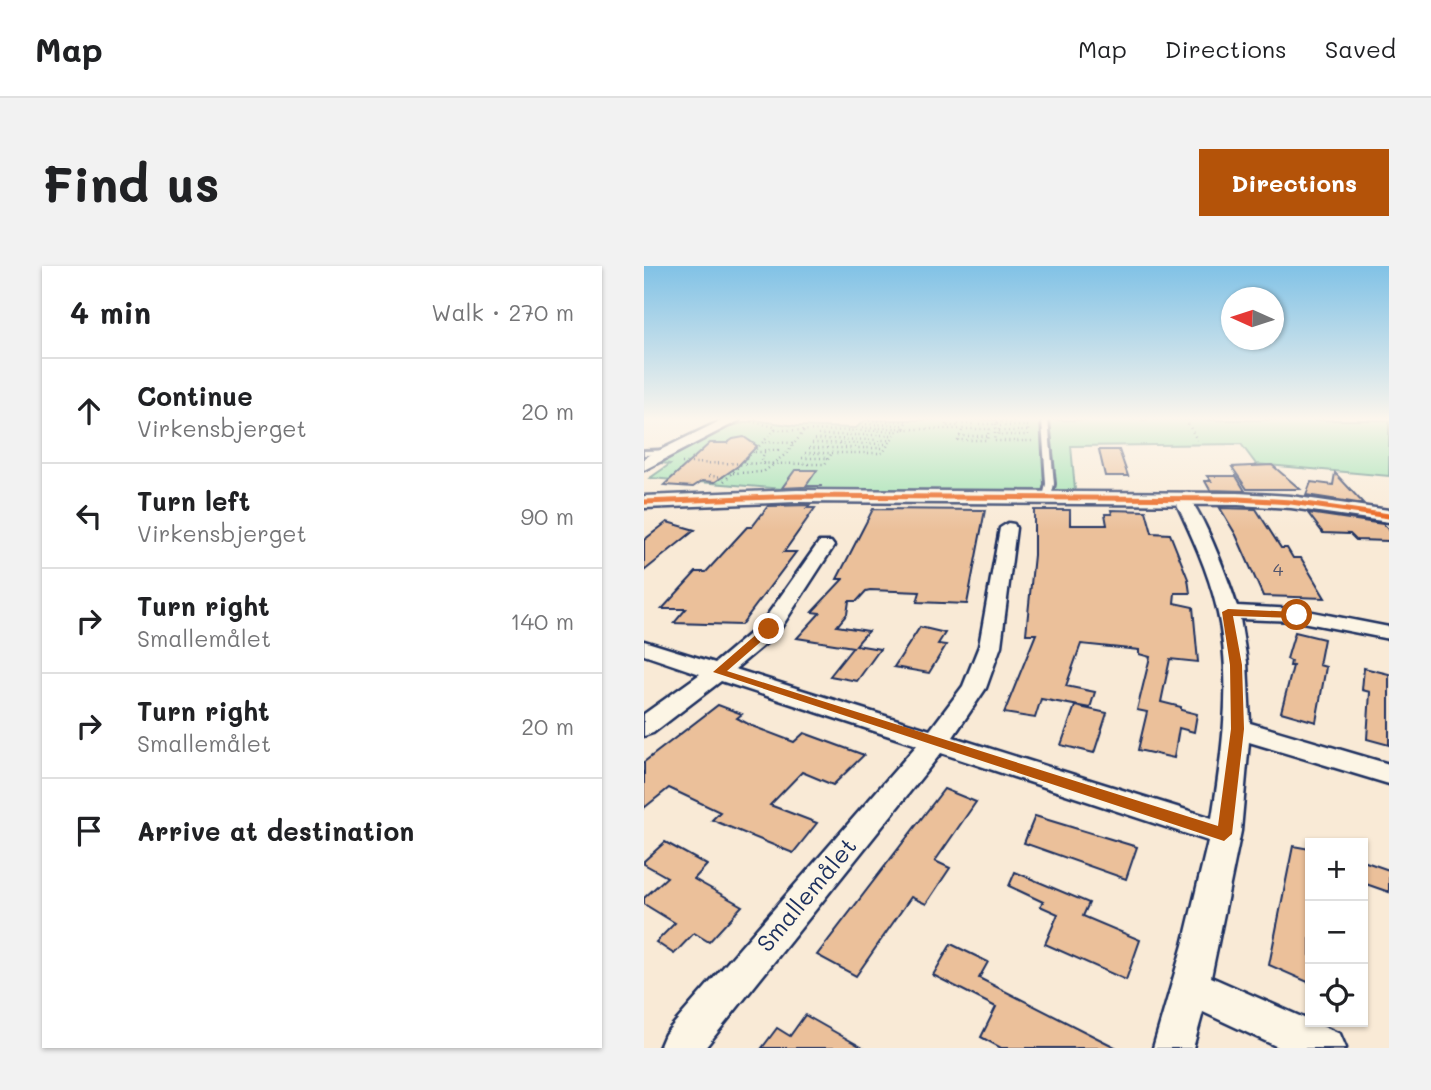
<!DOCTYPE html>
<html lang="en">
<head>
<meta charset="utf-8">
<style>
  body { margin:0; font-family:Mali,sans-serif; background:#f2f2f2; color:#202124 }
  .controls { position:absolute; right:21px; bottom:21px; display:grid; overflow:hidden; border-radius:0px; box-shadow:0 2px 5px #0004 }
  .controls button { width:63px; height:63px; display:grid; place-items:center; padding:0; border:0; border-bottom:2px solid #e0e0e0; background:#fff; color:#202124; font:35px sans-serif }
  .compass { position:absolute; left:577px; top:21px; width:63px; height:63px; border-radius:50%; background:#fff; box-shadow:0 2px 5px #0004; rotate:273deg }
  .stop { position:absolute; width:21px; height:21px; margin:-16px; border:5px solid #b45309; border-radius:50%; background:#fff }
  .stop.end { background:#b45309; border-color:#fff; box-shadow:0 2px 7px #0008 }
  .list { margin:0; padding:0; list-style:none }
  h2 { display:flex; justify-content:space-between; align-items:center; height:91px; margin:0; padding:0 28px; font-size:30px }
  h2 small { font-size:23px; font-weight:400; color:#757577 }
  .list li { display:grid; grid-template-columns:46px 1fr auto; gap:21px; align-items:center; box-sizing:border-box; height:105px; padding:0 28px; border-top:2px solid #e0e0e0 }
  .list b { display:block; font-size:26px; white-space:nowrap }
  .list p { margin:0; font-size:23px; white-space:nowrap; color:#757577 }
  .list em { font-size:23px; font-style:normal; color:#757577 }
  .icon { flex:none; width:38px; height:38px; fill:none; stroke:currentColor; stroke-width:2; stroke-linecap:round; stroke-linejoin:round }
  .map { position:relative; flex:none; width:745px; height:782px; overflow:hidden; border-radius:0px }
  header { display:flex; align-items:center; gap:42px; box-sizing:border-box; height:98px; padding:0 35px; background:#fff; border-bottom:2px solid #e0e0e0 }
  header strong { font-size:33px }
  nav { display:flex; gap:38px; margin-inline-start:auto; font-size:24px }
  .intro { display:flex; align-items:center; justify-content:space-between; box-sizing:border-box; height:168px; padding:0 42px }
  h1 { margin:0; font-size:49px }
  .button { padding:18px 32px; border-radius:0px; background:#b45309; color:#fff; font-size:24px; font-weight:700 }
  main { display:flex; gap:42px; padding:0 42px }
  aside { flex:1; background:#fff; border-radius:0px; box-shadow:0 2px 5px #0004 }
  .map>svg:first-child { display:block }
  .green { fill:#99e0ae; stroke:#5a8886; stroke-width:2 }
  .building { fill:#ebc09a; stroke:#1b2f5e; stroke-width:2 }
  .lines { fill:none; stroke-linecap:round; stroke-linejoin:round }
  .service-casing { stroke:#1b2f5e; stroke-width:6 }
  .minor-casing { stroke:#1b2f5e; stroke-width:5 }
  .tertiary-casing { stroke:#1b2f5e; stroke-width:5 }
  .path { stroke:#1b2f5e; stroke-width:2.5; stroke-dasharray:1 3.5; stroke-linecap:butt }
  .service { fill:#fcf5e5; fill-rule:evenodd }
  .minor { fill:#fcf5e5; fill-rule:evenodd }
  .tertiary { fill:#fcf5e5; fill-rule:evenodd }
  .cycleway-casing { stroke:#fcf5e5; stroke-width:9 }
  .cycleway { stroke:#e8590c; stroke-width:5 }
  .route { fill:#b45309 }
  .labels { text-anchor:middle; stroke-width:7; stroke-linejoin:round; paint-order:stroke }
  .number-label { font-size:18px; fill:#4f536d }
  .near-street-label { font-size:24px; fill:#1b2f5e; stroke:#fcf5e5 }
</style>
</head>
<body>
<header>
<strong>Map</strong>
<nav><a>Map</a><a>Directions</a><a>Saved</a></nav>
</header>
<div class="intro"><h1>Find us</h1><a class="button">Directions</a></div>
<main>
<aside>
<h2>4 min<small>Walk · 270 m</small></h2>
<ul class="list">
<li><svg class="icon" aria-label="ahead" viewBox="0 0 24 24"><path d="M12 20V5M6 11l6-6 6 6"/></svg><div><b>Continue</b><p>Virkensbjerget</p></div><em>20 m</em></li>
<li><svg class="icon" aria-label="left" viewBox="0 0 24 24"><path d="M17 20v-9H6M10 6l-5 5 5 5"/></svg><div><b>Turn left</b><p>Virkensbjerget</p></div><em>90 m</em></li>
<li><svg class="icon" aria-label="right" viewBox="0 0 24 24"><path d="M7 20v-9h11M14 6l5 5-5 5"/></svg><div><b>Turn right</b><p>Smallemålet</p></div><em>140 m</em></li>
<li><svg class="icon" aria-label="right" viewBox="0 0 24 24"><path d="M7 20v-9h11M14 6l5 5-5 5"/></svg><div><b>Turn right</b><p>Smallemålet</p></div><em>20 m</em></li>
<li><svg class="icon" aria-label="arrive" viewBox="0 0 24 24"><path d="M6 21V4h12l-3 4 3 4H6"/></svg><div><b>Arrive at destination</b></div></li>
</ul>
</aside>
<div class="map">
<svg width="745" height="782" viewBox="0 0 745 782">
  <rect width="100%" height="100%" fill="#f9ead6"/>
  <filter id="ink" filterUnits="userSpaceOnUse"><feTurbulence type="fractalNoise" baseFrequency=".0143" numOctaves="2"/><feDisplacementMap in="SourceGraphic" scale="14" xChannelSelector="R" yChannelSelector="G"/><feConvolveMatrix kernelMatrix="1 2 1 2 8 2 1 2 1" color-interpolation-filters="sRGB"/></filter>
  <g filter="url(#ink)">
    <polygon class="green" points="111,154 152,160 212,162 221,154 745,154 745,210 612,198 597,178 427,180 431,224 139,223 6,212 26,198 17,197 83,161"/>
    <g class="building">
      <polygon points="100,171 113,180 94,200 71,216 58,215 49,221 20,219 66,177 83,177 89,173"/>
      <polygon points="455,184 475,184 484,210 461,210"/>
      <polygon points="628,199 656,223 603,223 588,201"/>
      <polygon points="151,204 173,204 162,220 178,220 138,222"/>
      <polygon points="691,207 720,238 662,229 667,216 689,219"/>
      <polygon points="563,210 592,210 601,225 566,224 561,215 567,215"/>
      <polygon points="166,239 163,242 171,242 140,286 152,286 97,359 30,357 42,343 18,343 52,306 62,306 103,261 108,261 124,240"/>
      <polygon points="576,242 612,243 637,282 643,282 649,292 657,292 681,332 619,330 592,269"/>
      <polygon points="229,243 341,244 323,338 273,336 276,326 226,324 222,325 213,335 205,335 203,348 193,360 224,365 212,379 236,383 213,415 186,410 209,381 153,372 176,347 168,346 199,313 193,313"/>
      <polygon points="390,244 426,244 426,259 463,259 461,248 468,248 467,244 502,245 508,267 526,268 544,313 546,327 531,327 530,337 549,341 554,396 526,393 517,436 537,441 537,444 553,448 550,466 535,462 530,492 494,484 503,446 493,444 506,391 495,388 495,384 437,378 422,420 451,426 446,442 397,433 391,452 360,447 392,368 382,368 390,289"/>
      <polygon points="664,247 739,258 745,264 745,275 712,274 706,268 679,267"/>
      <polygon points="23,256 51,264 0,305 0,274"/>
      <polygon points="276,361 301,367 294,378 302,379 285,407 250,401"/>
      <polygon points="651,366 680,373 675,399 682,401 672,456 637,446 649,400 646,400 647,395 643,393"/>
      <polygon points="720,402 745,408 745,479 723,473 726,426 718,424"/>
      <polygon points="74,439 98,448 93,452 108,460 150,476 160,467 220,489 189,519 158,506 126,539 173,557 149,587 68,554 76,546 25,522 0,542 0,496"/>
      <polygon points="431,440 463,447 450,487 417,479"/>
      <polygon points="300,523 332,536 291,595 306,602 282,638 267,631 212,710 173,689"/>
      <polygon points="391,550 493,581 482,613 380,577"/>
      <polygon points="21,576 63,599 50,613 98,640 65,676 50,667 30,688 12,676 31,657 0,638 0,632 23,611 0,598 0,595"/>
      <polygon points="649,580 666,583 666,717 625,699"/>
      <polygon points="719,595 745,604 745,626 719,617"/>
      <polygon points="371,606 445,637 439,650 496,674 482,714 401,678 414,648 396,640 399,636 365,620"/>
      <polygon points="307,678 344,696 335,712 473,782 357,782 337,771 352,741 289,709"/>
      <polygon points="161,749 219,782 118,782 133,762 146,770"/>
    </g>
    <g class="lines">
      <g class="service-casing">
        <g id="service">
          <polygon points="398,154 404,154 410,218 407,231 403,233 399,231 402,218"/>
          <polygon points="30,184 31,186 27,188 0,189 0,185"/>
        </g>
      </g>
      <g class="minor-casing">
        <path id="minor" d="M538,227c17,5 49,94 55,113l60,3 92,18v12l-92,-18 -57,-2 7,43 3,61 139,41v20l-140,-42 -8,89 -30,146 129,57 6,14h-66l-77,-36 -10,36h-40l30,-103 25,-104 -267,-88 -236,295h-46l6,-14 252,-289 -196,-64 -68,52 -9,3v-22l56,-40 -56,-19v-14l71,22 46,-39 58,-82h12l3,4 -57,88 -42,35 195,61 33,-44 16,-40 21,-118 8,-5 6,1 2,4 -15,118 -15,42 -33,49 259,81c11,-69 21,-141 5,-209 -9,-39 -26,-75 -43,-111z"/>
      </g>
      <g class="tertiary-casing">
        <g id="tertiary">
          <polygon points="78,154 96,154 0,204 0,192"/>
          <polygon points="153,224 594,227 647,230 745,244 745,256 647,242 594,239 153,236 0,242 0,230"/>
        </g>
      </g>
      <g class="path">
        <polyline points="304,154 301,160 316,160"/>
        <polyline points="542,154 553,174"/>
        <polyline points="225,155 263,155"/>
        <polyline points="352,156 369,157 369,154"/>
        <polyline points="222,158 262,159"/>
        <polyline points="314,158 330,158"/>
        <polyline points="335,158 355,158"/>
        <polyline points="352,158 350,175 391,175"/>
        <polygon points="356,160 384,160 384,169 354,169"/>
        <polyline points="218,162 260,162"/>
        <polyline points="260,163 351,163"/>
        <polyline points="131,164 253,165 260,163 264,154"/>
        <polyline points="318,165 314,174 343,174 345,163"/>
        <polyline points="355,165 384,165"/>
        <polyline points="174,169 249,169"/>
        <polyline points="315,170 344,170"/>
        <polyline points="171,173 247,174"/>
        <polyline points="121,176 151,177"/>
        <polyline points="168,177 244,178"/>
        <polyline points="165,182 241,182"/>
        <polyline points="120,184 134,184 132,186"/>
        <polyline points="111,186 121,186 116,196"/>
        <polyline points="161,187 239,187 252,166"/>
        <polyline points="158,192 184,192"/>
        <polyline points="38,197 181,198 188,187"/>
        <polyline points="128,198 142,188 160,165"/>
        <polyline points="89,207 119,206 129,199"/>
        <polyline points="65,210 83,211"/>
        <polyline points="80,215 131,164 131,161 106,155"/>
      </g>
      <use href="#service" class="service"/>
      <use href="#minor" class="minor"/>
      <use href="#tertiary" class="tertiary"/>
      <g class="cycleway-casing">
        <polyline id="cycleway" points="0,236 153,230 594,233 647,236 745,250"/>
      </g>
      <use href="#cycleway" class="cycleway"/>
    </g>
  </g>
  <linearGradient id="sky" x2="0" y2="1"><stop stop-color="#81c2e6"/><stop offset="0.58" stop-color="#fcf6ed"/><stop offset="1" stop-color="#fcf6ed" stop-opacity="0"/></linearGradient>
  <rect width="745" height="264" fill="url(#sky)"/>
  <polygon class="route" points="584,343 653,346 658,349 653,352 589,350 598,399 600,463 588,568 580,575 69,406 121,361 128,361 128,366 83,405 574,560 587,463 586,399 578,346"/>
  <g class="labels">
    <g class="number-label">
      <text x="634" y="310">4</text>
    </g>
    <g class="near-street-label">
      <text transform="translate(163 629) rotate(-50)" y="8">Smallemålet</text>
    </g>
  </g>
</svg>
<div class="controls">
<button>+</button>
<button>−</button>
<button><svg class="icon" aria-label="locate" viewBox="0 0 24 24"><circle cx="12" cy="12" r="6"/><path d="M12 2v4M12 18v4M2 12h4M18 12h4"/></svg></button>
</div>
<svg class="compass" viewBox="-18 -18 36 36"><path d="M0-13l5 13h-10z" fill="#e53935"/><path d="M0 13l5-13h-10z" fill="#757577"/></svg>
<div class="stop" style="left:653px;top:349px"></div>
<div class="stop end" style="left:125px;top:363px"></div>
</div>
</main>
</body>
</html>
